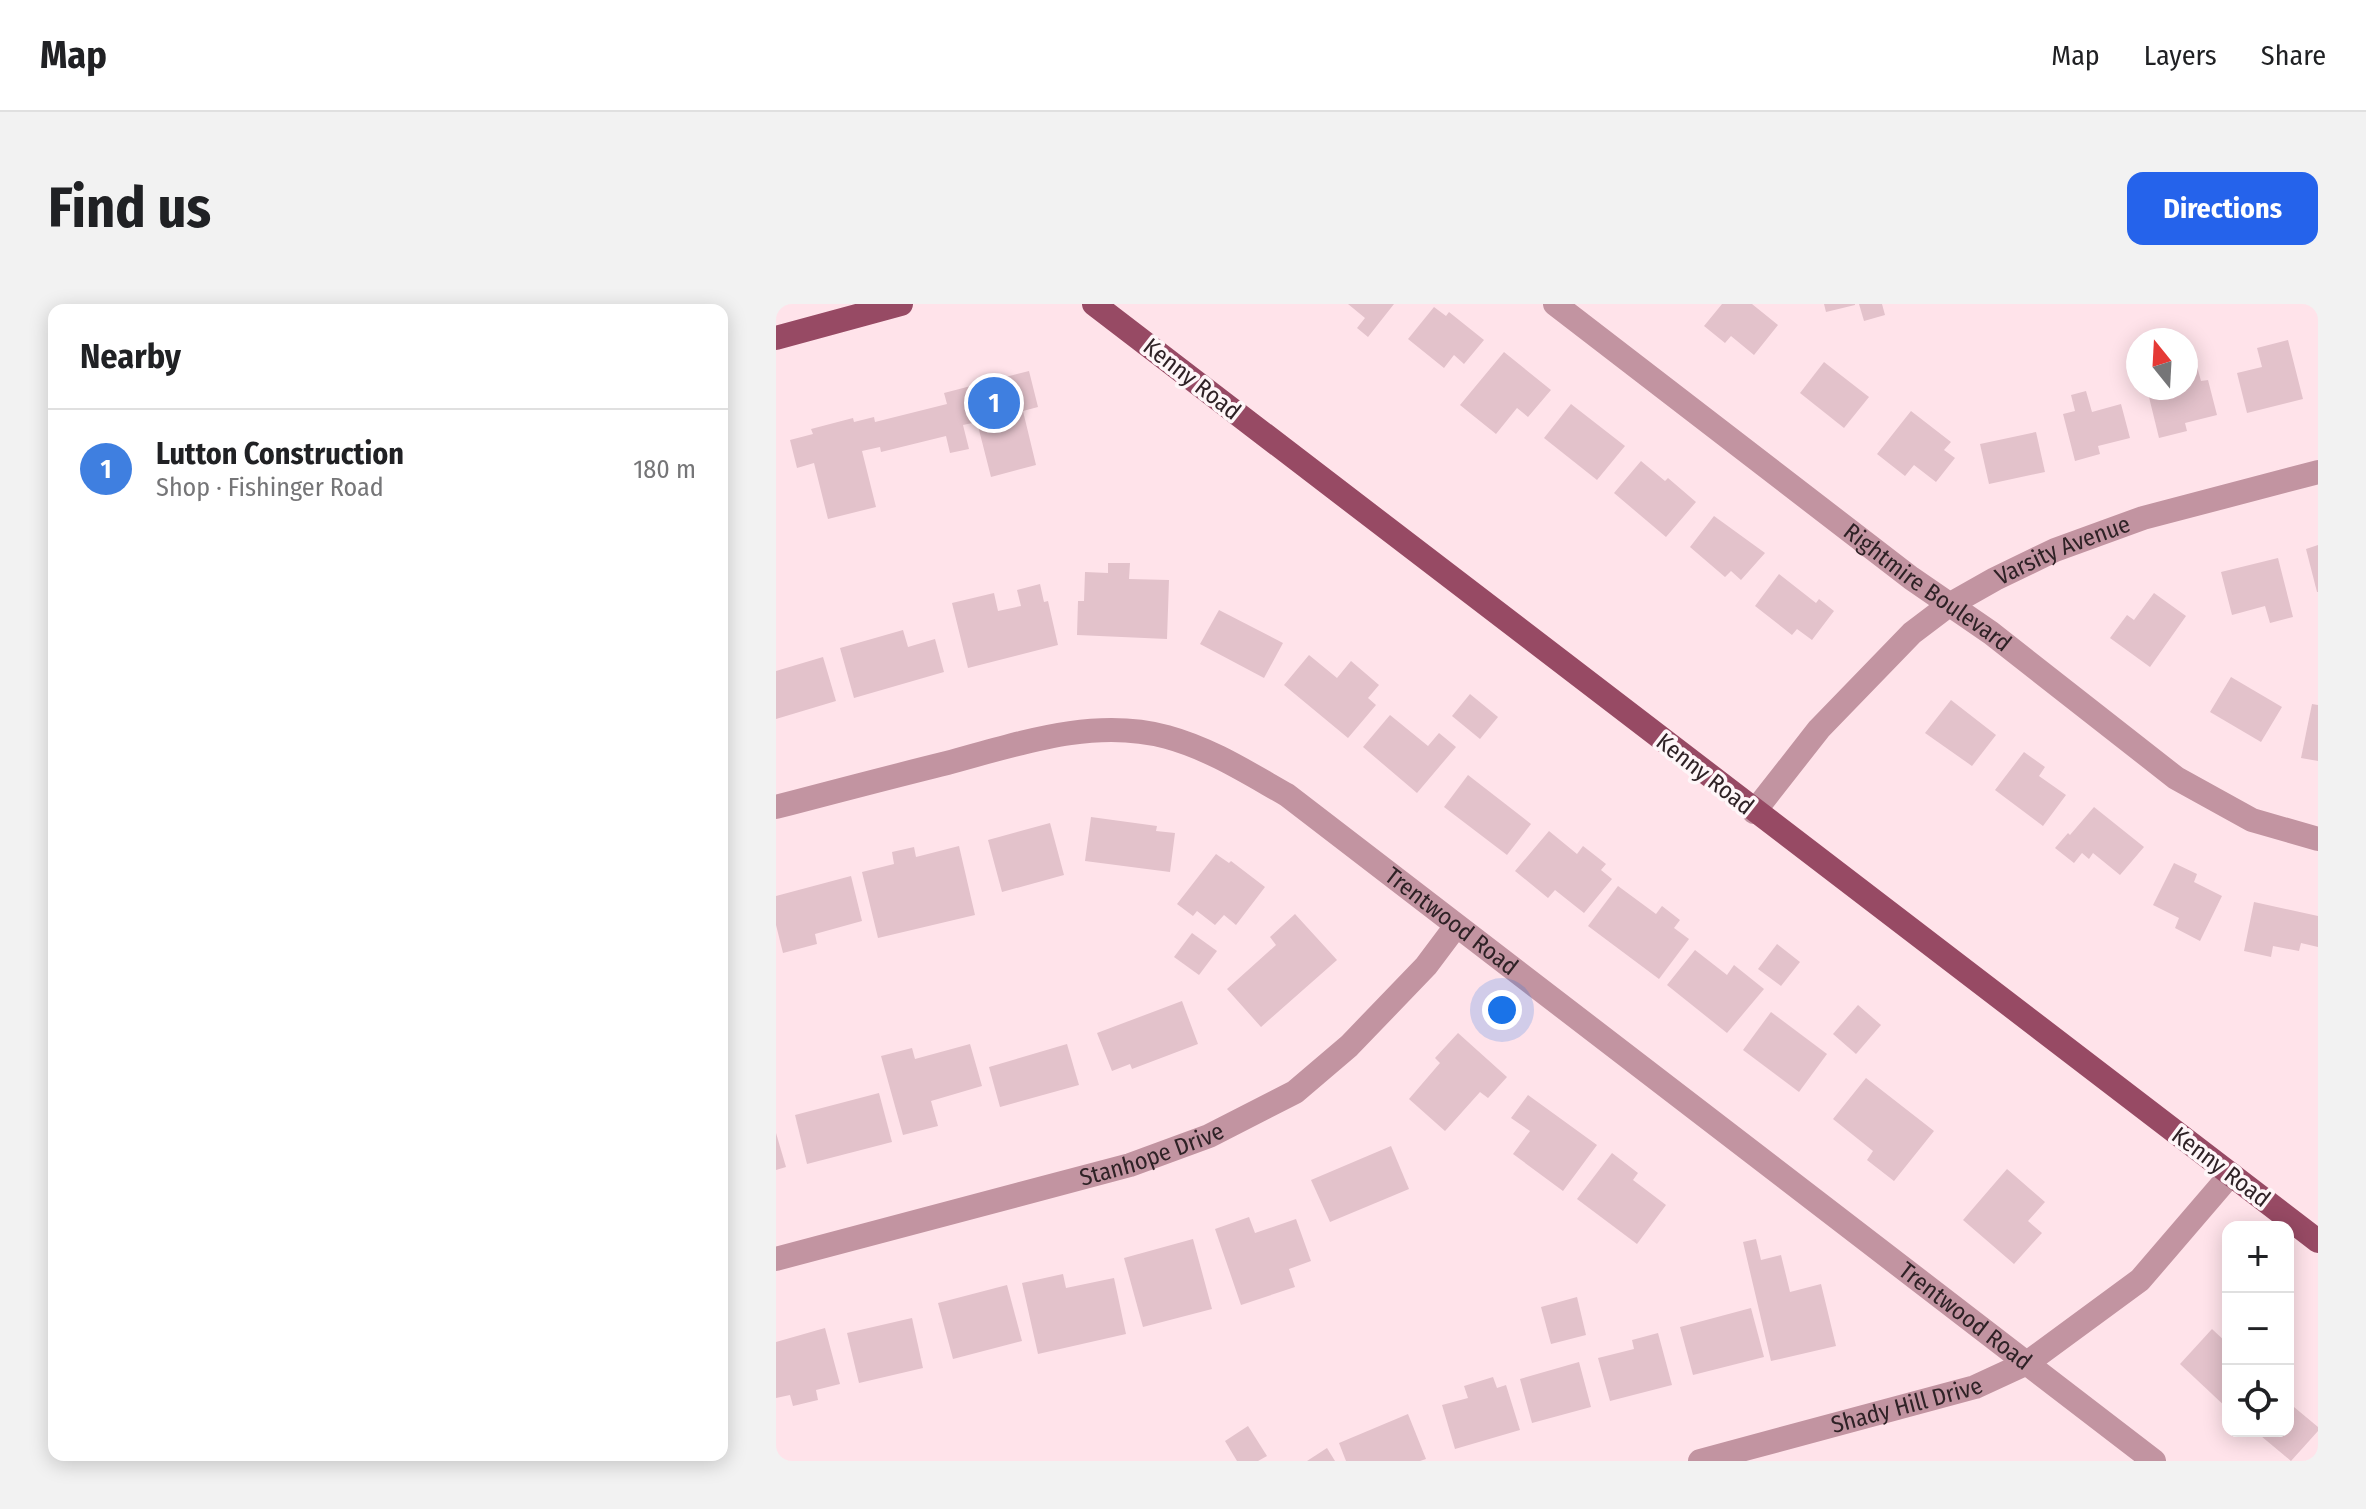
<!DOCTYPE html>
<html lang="en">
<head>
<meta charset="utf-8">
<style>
  body { margin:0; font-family:"Fira Sans Condensed",sans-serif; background:#f2f2f2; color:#202124 }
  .controls { position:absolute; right:24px; bottom:24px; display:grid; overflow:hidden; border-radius:16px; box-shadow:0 4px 20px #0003 }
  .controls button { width:72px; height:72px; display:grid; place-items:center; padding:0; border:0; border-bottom:2px solid #e0e0e0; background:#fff; color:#202124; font:40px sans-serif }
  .compass { position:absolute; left:1350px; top:24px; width:72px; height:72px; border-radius:50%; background:#fff; box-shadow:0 4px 20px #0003; rotate:342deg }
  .you { position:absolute; left:726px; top:706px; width:28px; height:28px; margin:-20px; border:6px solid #fff; border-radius:50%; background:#1a73e8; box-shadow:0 0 0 12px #1a73e833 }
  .badge { display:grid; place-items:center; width:52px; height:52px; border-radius:50%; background:#2563eb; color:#fff; font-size:26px; font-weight:700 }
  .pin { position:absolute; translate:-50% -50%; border:4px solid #fff; box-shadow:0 2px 8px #0006 }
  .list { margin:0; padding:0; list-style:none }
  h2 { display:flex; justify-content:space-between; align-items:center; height:104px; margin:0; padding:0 32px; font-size:34px }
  h2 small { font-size:26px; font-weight:400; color:#757577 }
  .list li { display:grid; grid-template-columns:52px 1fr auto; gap:24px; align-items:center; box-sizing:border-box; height:120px; padding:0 32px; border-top:2px solid #e0e0e0 }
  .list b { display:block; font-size:30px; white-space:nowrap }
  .list p { margin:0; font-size:26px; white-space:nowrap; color:#757577 }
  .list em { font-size:26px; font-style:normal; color:#757577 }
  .icon { flex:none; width:44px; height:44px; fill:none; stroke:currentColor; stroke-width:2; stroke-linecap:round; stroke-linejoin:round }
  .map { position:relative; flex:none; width:1542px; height:1157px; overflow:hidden; border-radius:16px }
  header { display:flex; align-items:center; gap:48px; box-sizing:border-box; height:112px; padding:0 40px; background:#fff; border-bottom:2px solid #e0e0e0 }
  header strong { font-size:38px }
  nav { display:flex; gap:44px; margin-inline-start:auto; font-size:28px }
  .intro { display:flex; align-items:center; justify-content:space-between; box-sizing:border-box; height:192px; padding:0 48px }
  h1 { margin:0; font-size:56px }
  .button { padding:20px 36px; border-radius:16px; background:#2563eb; color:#fff; font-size:28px; font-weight:700 }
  main { display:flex; gap:48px; padding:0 48px }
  aside { flex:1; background:#fff; border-radius:16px; box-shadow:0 4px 20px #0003 }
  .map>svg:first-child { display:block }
  .building { fill:#e3c2cb }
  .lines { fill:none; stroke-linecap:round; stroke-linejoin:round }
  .minor { stroke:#c294a1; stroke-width:24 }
  .major { stroke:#974a64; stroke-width:24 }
  .labels { text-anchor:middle; stroke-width:7; stroke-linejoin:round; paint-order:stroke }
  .street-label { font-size:24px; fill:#2f2226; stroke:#fef6f8 }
</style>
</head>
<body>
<header>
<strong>Map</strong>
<nav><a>Map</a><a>Layers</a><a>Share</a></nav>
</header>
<div class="intro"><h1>Find us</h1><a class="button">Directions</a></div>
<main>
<aside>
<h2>Nearby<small></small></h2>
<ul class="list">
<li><span class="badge" style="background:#3f7fe0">1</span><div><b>Lutton Construction</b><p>Shop · Fishinger Road</p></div><em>180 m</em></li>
</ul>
</aside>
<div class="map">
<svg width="1542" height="1157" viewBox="0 0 1542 1157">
  <rect width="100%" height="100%" fill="#ffe3ea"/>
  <g class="building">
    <polygon points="572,0 618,0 592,33 581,24 589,14"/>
    <polygon points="946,0 976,0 1002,21 978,51 955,32 949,39 928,22"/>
    <polygon points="1048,0 1079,0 1079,1 1050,8"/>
    <polygon points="1083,0 1106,0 1109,11 1088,17"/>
    <polygon points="658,3 670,12 673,8 708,36 688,60 678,51 668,64 632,35"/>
    <polygon points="1512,36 1527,95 1471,109 1461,69 1486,63 1481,44"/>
    <polygon points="728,48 775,86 752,113 741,104 720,130 684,101"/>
    <polygon points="1048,58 1093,93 1068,124 1024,89"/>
    <polygon points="1420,59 1425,77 1432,76 1441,111 1409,119 1411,127 1383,134 1372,89 1392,84 1410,84 1410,61"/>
    <polygon points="253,67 262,103 247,107 260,161 215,173 201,118 187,121 193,145 174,149 170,132 105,148 104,143 86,147 100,203 52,215 38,159 21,164 14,136 37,130 35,125 77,114 78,118 98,113 99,118 171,100 168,89"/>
    <polygon points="1310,87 1316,108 1345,100 1354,134 1322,142 1324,150 1299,157 1287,110 1299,107 1295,91"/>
    <polygon points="795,100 849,142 821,176 768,134"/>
    <polygon points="1135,107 1175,138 1168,146 1179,154 1160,178 1138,161 1129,172 1101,150"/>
    <polygon points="1260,128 1269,168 1213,180 1204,140"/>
    <polygon points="865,157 889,177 892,174 920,198 890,233 838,189"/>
    <polygon points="938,212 989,249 965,276 955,267 949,273 914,243"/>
    <polygon points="1542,241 1542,288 1541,288 1530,245"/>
    <polygon points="1502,254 1517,313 1494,319 1489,302 1456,311 1445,268"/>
    <polygon points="332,259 354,259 353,275 393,276 391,335 301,331 302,297 308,297 309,268 332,269"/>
    <polygon points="1003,270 1040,299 1043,295 1058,307 1036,336 1021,325 1016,331 979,302"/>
    <polygon points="264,280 268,298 272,297 282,341 192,364 176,299 218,289 222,307 245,302 241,286"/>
    <polygon points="1378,289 1410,312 1374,363 1334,334 1351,311 1358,316"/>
    <polygon points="443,306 507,339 488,374 424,340"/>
    <polygon points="127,326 132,343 159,335 168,368 78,394 64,344"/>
    <polygon points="533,351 561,374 575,357 603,381 592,394 600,401 572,434 508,381"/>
    <polygon points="47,353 60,397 0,415 0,367"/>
    <polygon points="1455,373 1506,403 1485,438 1434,408"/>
    <polygon points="694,390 722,413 704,435 676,412"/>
    <polygon points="1175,396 1220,431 1196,462 1149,429"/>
    <polygon points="1536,400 1542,401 1542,457 1525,454"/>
    <polygon points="614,411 652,442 663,429 680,443 641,489 587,443"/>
    <polygon points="1248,448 1269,463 1263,472 1290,491 1267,522 1219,486"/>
    <polygon points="692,471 755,520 731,551 668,503"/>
    <polygon points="1318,503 1368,543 1344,571 1317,549 1313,555 1306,549 1298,559 1279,544 1292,529 1294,531"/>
    <polygon points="315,513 381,522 380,527 399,529 394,568 309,557"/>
    <polygon points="274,519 288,571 226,588 212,536"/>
    <polygon points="773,527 801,550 807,542 830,560 825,566 836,575 808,609 779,586 772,594 739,567"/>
    <polygon points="183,542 199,611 102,634 86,568 118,560 116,548 138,543 140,553"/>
    <polygon points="440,550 453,559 455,557 489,583 460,621 448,611 439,621 421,607 417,612 401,600"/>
    <polygon points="1398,559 1421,570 1418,578 1446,592 1424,637 1399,624 1403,614 1377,601"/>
    <polygon points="75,572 86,617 39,630 41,640 7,649 0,621 0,592"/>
    <polygon points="842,582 880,610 886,602 904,616 898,624 913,635 883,675 812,622"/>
    <polygon points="1478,598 1542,612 1542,643 1525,639 1523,647 1497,642 1495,653 1468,647"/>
    <polygon points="519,610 561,656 485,723 451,685 500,641 494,633"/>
    <polygon points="416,629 441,647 423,671 398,653"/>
    <polygon points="1001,640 1024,658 1005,682 982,665"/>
    <polygon points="919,646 951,671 958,661 988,685 951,729 891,681"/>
    <polygon points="406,697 422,740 356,765 354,760 336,767 321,729"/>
    <polygon points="1082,701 1105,721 1080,750 1057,730"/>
    <polygon points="995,708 1051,750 1023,788 967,746"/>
    <polygon points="682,729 731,773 712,794 704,788 669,827 633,795 664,759 659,754"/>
    <polygon points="194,740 206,782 155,797 162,822 127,831 105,752 136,744 139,755"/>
    <polygon points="291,740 303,781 224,803 213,763"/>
    <polygon points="1090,774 1158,827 1118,877 1091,856 1097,847 1057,815"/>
    <polygon points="103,789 116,838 31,860 19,811"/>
    <polygon points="752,791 821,841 787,887 737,850 754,827 735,814"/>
    <polygon points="0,829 10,863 0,866"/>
    <polygon points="615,842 633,885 554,918 535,876"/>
    <polygon points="836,849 862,869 857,876 890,901 861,940 801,895"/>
    <polygon points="1231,865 1269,898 1252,917 1266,929 1238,960 1187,916"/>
    <polygon points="473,913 479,929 520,915 535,957 513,965 519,983 465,1001 439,925"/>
    <polygon points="417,935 436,1005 367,1023 348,954"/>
    <polygon points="980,935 985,956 1005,951 1014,988 1045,980 1060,1042 995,1057 967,938"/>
    <polygon points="287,970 290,984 338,974 350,1030 262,1050 246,979"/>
    <polygon points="231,981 246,1037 177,1055 162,999"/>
    <polygon points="801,993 810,1031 775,1040 765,1003"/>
    <polygon points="975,1004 988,1053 917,1071 904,1023"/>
    <polygon points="136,1014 147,1064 83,1079 71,1029"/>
    <polygon points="49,1024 64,1080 40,1086 42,1096 17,1102 14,1091 0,1094 0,1038"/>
    <polygon points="1436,1025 1452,1040 1452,1105 1404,1060"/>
    <polygon points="882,1029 896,1081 834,1097 822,1054 858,1045 856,1036"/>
    <polygon points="803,1058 815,1103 756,1119 744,1075"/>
    <polygon points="717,1073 721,1084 730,1081 744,1126 679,1145 666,1101 692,1094 688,1082"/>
    <polygon points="1512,1098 1542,1123 1542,1127 1515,1157 1479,1127 1512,1127"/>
    <polygon points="632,1110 650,1155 644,1157 570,1157 563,1139"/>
    <polygon points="472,1122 491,1152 482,1157 461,1157 449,1137"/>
    <polygon points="551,1144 559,1157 531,1157"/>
  </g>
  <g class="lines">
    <g class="minor">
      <path id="s1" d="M779,0l356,274 80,55 185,145 76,42 66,19"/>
      <path id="s2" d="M0,503c57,-15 114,-30 171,-44 71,-19 146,-46 220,-26 44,12 81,36 120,58l867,666"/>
      <path id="s3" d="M978,508l65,-83 93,-96 37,-28 46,-26 60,-29 88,-32 175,-46"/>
      <path id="s4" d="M0,955l354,-94 79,-29 86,-44 54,-46 77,-80 30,-40"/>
      <path id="s5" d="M924,1157l275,-74 52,-24 113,-83 91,-106"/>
    </g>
    <g class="major">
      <polyline points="318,0 1542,937"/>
      <polyline points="0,34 125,0"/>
    </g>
  </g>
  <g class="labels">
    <g class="street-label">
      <text transform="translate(416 75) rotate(38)" y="8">Kenny Road</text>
      <text dy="8" stroke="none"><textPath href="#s3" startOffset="412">Varsity Avenue</textPath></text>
      <text dy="8" stroke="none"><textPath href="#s1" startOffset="468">Rightmire Boulevard</textPath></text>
      <text transform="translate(929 470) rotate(38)" y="8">Kenny Road</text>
      <text dy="8" stroke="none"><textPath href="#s2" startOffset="742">Trentwood Road</textPath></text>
      <text dy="8" stroke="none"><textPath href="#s4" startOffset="390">Stanhope Drive</textPath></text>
      <text transform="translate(1445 863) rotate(37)" y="8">Kenny Road</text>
      <text dy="8" stroke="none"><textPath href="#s2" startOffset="1390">Trentwood Road</textPath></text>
      <text dy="8" stroke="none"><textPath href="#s5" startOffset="214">Shady Hill Drive</textPath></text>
    </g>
  </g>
</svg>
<div class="controls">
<button>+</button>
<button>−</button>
<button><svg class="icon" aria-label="locate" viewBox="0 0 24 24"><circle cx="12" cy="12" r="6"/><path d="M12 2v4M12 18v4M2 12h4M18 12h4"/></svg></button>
</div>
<svg class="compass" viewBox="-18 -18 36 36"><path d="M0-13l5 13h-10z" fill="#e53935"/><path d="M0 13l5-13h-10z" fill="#757577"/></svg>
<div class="you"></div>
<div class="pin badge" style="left:218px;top:99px;background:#3f7fe0">1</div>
</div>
</main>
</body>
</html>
